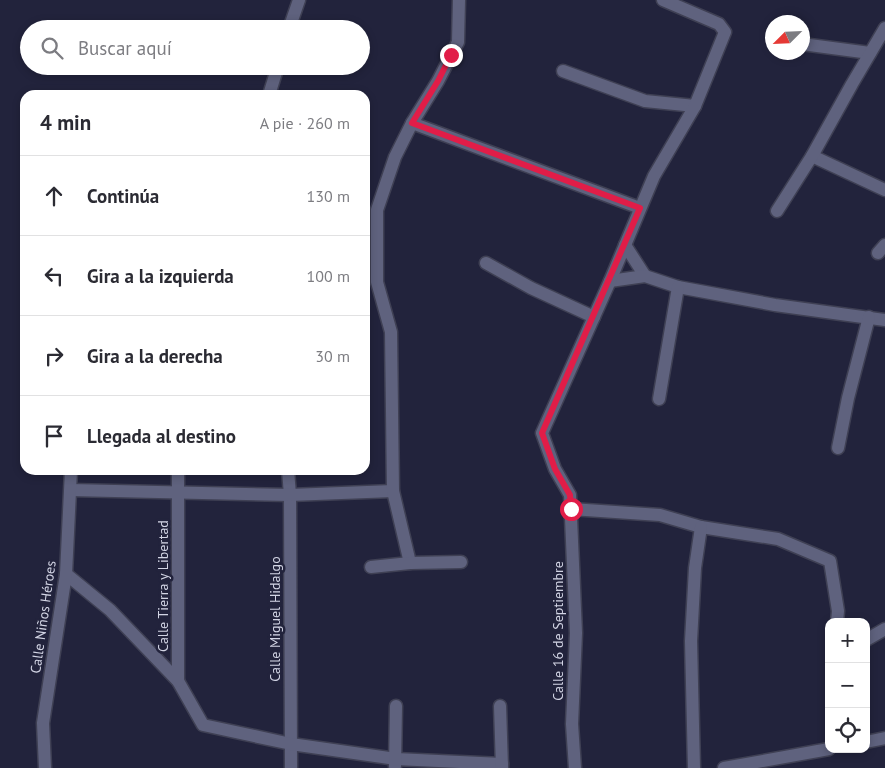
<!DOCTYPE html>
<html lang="es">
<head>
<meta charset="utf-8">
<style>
  body { margin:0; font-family:"PT Sans",sans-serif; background:#f7f7f7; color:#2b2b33 }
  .controls { position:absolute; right:15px; bottom:15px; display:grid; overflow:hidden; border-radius:10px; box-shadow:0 2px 8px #0003 }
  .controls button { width:45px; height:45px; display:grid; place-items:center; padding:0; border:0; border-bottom:1px solid #e1e1e2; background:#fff; color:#2b2b33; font:25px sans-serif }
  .compass { position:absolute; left:765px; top:15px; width:45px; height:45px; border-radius:50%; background:#fff; box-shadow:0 2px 8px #0003; rotate:246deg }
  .stop { position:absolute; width:15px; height:15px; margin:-11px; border:4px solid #e11d48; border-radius:50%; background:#fff }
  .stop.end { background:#e11d48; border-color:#fff; box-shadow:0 1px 5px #0008 }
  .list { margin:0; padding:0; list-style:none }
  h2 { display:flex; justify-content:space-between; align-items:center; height:65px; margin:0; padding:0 20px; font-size:21px }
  h2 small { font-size:16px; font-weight:400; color:#7c7c81 }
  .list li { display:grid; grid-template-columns:32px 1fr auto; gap:15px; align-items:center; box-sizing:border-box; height:80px; padding:0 20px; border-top:1px solid #e1e1e2 }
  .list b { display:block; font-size:19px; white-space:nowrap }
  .list em { font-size:16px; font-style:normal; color:#7c7c81 }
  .icon { flex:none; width:28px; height:28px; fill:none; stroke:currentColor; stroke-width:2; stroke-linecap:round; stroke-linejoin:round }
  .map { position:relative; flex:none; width:885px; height:768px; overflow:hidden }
  .search { position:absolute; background:#fff; box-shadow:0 2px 8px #0003; left:20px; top:20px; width:350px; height:55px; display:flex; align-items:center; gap:12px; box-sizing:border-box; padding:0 18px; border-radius:28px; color:#7c7c81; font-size:19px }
  .panel { position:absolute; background:#fff; box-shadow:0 2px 8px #0003; left:20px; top:90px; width:350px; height:385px; border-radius:15px }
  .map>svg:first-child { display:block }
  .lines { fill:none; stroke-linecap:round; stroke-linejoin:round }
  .minor-casing { stroke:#3f4054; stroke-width:15 }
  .minor { stroke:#5f627e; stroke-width:12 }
  .route { stroke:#e11d48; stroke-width:6 }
  .labels { text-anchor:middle; stroke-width:5; stroke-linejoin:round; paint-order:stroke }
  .street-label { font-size:14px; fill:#d2d4e4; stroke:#22233c }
</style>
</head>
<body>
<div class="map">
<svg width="885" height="768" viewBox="0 0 885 768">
  <rect width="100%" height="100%" fill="#22233c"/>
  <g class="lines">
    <g class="minor-casing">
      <g id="minor">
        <polyline points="289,29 299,0"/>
        <polyline points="802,44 870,53"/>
        <polyline points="563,71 645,101 695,106"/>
        <polyline points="269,95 278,66"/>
        <polyline points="412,123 640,208"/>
        <polyline points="812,156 885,190"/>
        <polyline points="777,211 812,156 852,84 885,28"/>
        <polyline points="625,245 645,276"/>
        <polyline points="878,253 885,245"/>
        <polyline points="486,263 531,288 594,317"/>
        <polyline points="610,281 645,276 678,287 775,305 885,320"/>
        <polyline points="659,399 678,287"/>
        <polyline points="838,448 848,398 869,317"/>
        <polyline points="288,470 290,495 291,768"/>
        <polyline points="71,490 290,495 393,491"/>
        <polyline points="571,509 660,515 701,527 778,539 830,561 838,611 837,622"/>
        <polyline points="410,563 393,491 391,332 377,282 377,210 395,157 412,123 438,81 458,42 459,0"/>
        <polyline points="371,567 410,563 461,562"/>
        <polyline points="66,574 110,610 178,681 203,725 291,744 396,759 502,764"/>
        <polyline points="866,640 885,629"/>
        <polyline points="178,681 178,470"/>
        <polyline points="500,706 502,768"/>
        <polyline points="866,742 885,738"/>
        <polyline points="395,766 396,706"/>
        <polyline points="45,768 43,723 66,574 71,470"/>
        <polyline points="575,768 572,724 576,633 570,495 555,469 542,433 610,281 654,176 695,106 725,32 719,24 663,0"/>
        <polyline points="694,768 691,641 695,568 701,527"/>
        <polyline points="724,768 829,749"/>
      </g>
    </g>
    <use href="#minor" class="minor"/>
  </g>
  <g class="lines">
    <polyline class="route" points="451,55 438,81 412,123 640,208 542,433 555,469 570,495 571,509"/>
  </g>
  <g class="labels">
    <g class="street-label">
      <text transform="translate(163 586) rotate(-90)" y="5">Calle Tierra y Libertad</text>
      <text transform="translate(43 617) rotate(-82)" y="5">Calle Niños Héroes</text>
      <text transform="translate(275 619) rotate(-90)" y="5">Calle Miguel Hidalgo</text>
      <text transform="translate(558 631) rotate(-90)" y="5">Calle 16 de Septiembre</text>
    </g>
  </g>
</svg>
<div class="controls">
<button>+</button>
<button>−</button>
<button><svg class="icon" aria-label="locate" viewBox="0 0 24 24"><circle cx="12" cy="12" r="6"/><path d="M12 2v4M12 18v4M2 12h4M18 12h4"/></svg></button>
</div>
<svg class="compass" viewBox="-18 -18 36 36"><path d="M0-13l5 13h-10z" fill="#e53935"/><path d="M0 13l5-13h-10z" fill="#7c7c81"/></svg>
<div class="stop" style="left:571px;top:509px"></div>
<div class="stop end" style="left:451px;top:55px"></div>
<div class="search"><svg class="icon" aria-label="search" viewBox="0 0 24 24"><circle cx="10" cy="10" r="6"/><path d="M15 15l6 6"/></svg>Buscar aquí</div>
<section class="panel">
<h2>4 min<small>A pie · 260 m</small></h2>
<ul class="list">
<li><svg class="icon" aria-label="ahead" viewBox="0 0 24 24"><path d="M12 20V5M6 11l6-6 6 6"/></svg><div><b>Continúa</b></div><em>130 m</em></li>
<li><svg class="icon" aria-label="left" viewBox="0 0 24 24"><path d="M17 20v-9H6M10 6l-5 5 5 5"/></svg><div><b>Gira a la izquierda</b></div><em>100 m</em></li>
<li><svg class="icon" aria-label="right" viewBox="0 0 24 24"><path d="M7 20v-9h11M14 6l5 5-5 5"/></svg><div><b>Gira a la derecha</b></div><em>30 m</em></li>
<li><svg class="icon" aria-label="arrive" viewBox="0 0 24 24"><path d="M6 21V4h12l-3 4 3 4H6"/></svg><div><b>Llegada al destino</b></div></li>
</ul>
</section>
</div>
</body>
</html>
